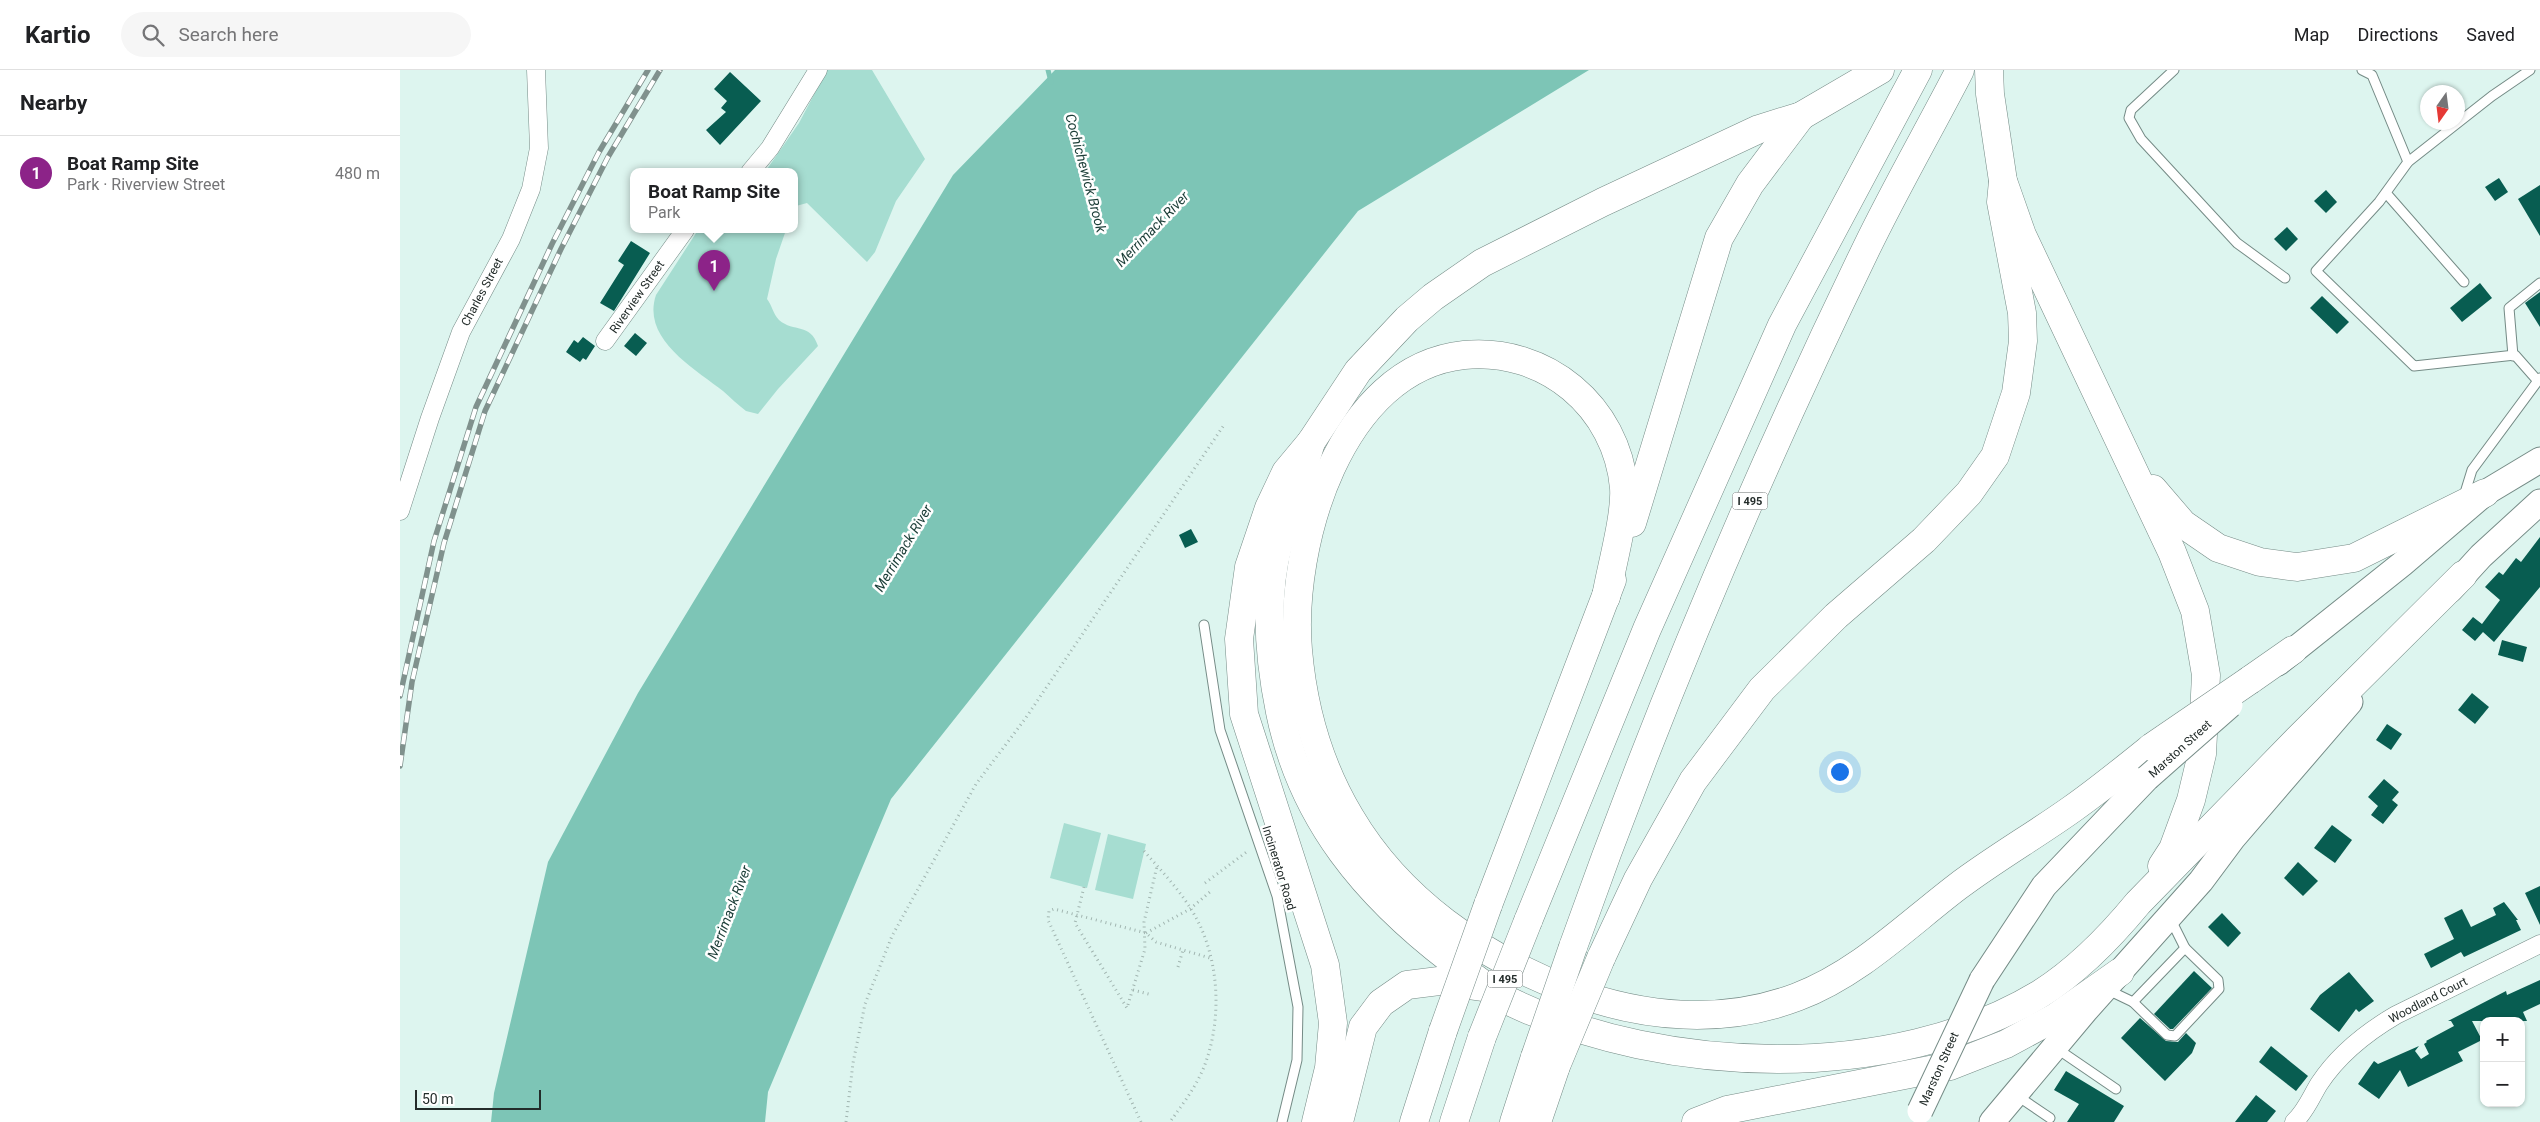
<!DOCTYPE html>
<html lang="en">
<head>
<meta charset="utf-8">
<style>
  body { margin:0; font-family:Roboto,sans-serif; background:#f6f6f6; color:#202124 }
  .controls { position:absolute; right:15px; bottom:15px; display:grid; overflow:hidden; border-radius:10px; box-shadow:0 1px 4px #0004 }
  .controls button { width:45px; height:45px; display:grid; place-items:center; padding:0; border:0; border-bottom:1px solid #e0e0e0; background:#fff; color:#202124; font:25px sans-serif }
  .compass { position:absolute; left:2020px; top:15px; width:45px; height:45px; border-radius:50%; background:#fff; box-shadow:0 1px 4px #0004; rotate:194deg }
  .scale { position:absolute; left:15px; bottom:12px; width:126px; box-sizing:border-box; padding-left:5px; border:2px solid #232c2a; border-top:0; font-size:14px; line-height:18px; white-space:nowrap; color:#232c2a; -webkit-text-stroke:4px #fff; paint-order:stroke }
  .you { position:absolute; left:1439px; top:701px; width:18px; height:18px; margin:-12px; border:4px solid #fff; border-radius:50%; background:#1a73e8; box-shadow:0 0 0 8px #1a73e833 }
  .badge { display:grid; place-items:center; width:32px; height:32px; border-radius:50%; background:#8c2388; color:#fff; font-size:16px; font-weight:700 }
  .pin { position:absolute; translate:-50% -41px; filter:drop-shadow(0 1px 2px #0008) }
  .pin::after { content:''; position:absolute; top:26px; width:18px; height:15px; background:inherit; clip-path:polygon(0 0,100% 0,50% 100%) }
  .popup { position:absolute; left:230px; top:98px; width:168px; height:65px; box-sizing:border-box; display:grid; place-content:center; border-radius:10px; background:#fff; filter:drop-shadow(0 1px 4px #0005); font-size:16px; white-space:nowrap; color:#757577 }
  .popup b { font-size:19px; color:#202124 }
  .popup::after { content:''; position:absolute; left:50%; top:100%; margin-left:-10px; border:10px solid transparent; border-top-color:#fff }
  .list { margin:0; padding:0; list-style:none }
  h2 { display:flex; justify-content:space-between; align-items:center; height:65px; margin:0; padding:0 20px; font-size:21px }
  h2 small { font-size:16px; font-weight:400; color:#757577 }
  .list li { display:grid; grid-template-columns:32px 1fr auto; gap:15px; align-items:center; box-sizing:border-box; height:75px; padding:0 20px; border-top:1px solid #e0e0e0 }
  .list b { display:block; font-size:19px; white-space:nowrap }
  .list p { margin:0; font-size:16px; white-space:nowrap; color:#757577 }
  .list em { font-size:16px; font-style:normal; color:#757577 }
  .icon { flex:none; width:28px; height:28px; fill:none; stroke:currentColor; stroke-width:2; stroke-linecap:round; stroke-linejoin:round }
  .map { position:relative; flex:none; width:2140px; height:1052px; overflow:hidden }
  header { display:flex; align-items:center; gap:30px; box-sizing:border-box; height:70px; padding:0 25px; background:#fff; border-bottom:1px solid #e0e0e0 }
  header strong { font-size:24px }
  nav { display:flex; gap:28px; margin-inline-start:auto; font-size:18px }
  .search { width:350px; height:45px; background:#f6f6f6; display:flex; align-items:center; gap:12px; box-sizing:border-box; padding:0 18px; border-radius:28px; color:#757577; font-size:19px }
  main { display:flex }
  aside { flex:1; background:#fff }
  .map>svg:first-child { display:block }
  .green { fill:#a6ddd1 }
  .water { fill:#7dc5b6 }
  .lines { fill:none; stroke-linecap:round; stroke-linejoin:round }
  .stream { stroke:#7dc5b6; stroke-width:5 }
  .building { fill:#085d51 }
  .service-casing { stroke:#758b86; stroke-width:11 }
  .minor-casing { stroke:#758b86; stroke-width:19 }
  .secondary-casing { stroke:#758b86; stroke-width:27 }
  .motorway-casing { stroke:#758b86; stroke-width:29 }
  .path { stroke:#a1b5b0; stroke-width:3; stroke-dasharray:1 4; stroke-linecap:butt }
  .service { stroke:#fff; stroke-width:9 }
  .minor { stroke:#fff; stroke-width:18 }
  .secondary { stroke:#fff; stroke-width:25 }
  .motorway { stroke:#fff; stroke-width:28 }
  .rail-casing { stroke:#80918d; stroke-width:5.5 }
  .rail { stroke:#fff; stroke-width:4; stroke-dasharray:11; stroke-linecap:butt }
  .secondary-bridge-casing { stroke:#758b86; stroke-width:27; stroke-linecap:butt }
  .motorway-bridge-casing { stroke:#758b86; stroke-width:29; stroke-linecap:butt }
  .secondary-bridge { stroke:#fff; stroke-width:25 }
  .motorway-bridge { stroke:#fff; stroke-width:28 }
  .labels { text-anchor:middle; stroke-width:5; stroke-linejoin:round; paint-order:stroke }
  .shield { fill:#fff; stroke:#656b6a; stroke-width:1 }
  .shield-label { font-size:11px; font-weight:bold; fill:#232c2a }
  .street-label { font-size:12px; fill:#232c2a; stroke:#fff }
  .water-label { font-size:14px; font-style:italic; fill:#1b3d37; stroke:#fff }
</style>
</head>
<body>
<header>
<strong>Kartio</strong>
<div class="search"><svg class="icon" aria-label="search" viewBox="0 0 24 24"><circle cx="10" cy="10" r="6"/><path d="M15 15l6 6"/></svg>Search here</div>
<nav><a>Map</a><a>Directions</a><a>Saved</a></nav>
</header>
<main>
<aside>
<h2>Nearby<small></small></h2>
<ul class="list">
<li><span class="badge">1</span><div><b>Boat Ramp Site</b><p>Park · Riverview Street</p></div><em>480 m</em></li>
</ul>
</aside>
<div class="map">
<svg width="2140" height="1052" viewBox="0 0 2140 1052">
  <rect width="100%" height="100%" fill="#ddf5ef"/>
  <g class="green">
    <polygon points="427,0 472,0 525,89 496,131 475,182 467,192 407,133 396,136 394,140 394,102 365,102 399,53"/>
    <path d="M298,160h88l-10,29 -9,40c5,6 6,15 12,21 15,13 31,2 39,26l-40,43 -20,25 -12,-3c-8,-6 -15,-13 -23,-20 -28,-22 -82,-52 -67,-96z"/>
    <polygon points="664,753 701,763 687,818 650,808"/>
    <polygon points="708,764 746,774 733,829 695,820"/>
  </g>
  <polygon class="water" points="655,0 1189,0 958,141 491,729 368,1022 365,1052 91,1052 94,1023 148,792 238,623 553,105"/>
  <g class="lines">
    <polyline class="stream" points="648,0 651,12"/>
  </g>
  <g class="building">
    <polygon points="330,2 361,31 320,75 306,60 326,42 321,38 327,31 314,19"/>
    <polygon points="2099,108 2108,122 2095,131 2085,117"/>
    <polygon points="2140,115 2140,166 2118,129"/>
    <polygon points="1926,120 1937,132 1926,143 1914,131"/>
    <polygon points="1887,157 1898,169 1886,181 1874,169"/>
    <polygon points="231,171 250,183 214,241 200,233 224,195 218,191"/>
    <polygon points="2080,213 2092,228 2062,252 2050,238"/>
    <polygon points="2140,222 2140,257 2125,233"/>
    <polygon points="1922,226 1949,252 1937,264 1910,238"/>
    <polygon points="235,263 247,273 236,286 224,276"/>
    <polygon points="183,267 195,276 186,290 183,288 180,292 166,282 174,270 178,273"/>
    <polygon points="791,459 798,472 785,478 779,465"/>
    <polygon points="2140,467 2140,517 2094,572 2083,562 2075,571 2062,560 2073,547 2082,554 2100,530 2085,517 2099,502 2103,505 2116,488 2121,492"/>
    <polygon points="2102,570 2127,577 2123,592 2098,585"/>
    <polygon points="2072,623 2089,637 2075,654 2058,640"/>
    <polygon points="1987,654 2002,664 1991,680 1976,670"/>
    <polygon points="1984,709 1999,722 1992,730 1998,735 1983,754 1971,745 1978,736 1968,727"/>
    <polygon points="1932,755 1952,770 1935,793 1914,778"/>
    <polygon points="1898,792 1918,811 1903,826 1884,808"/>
    <polygon points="2140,816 2140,855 2125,823"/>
    <polygon points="2104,832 2118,850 2116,850 2121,860 2064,887 2061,882 2031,898 2024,884 2054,869 2044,848 2062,839 2071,857 2096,845 2093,838"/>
    <polygon points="1822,843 1841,863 1828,877 1808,857"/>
    <polygon points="1794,901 1812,918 1773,959 1770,959 1754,944"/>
    <polygon points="1949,902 1974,931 1959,942 1956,939 1939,962 1910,939 1920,925"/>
    <polygon points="2140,910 2140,934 2123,942 2127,951 2072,951 2082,970 2058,982 2063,991 2008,1017 2000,1000 1979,1029 1958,1014 1974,991 1978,994 2019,976 2015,981 2021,989 2029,984 2024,974 2027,972 2026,971 2054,956 2051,951 2048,951 2106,921 2107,925"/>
    <polygon points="1740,948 1766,971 1778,972 1786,963 1796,973 1792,983 1765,1011 1721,968"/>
    <polygon points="1871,976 1908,1006 1896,1021 1859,992"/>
    <polygon points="1666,1001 1724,1036 1714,1052 1667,1052 1679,1034 1654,1020"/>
    <polygon points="1856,1025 1876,1041 1867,1052 1835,1052"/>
  </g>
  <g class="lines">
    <g class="service-casing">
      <g id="service">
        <polyline points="1774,0 1731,40 1729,48 1741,69 1837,173 1885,208"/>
        <polyline points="1962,0 1972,5 2008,92"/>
        <polyline points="2130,0 2092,26 2008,92 1979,132 1916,201 2014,296 2115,285 2137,310"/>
        <polyline points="1986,123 2064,212"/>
        <polyline points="2113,286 2109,238 2140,213"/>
        <polyline points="2064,426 2072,400 2140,308"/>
        <polyline points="804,555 820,660 877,826 898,937 897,990 882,1052"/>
        <polyline points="1708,920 1733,932 1785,878 1771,850"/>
        <polyline points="1733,932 1767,965 1775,966 1819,919 1818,910 1785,878"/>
        <polyline points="1656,978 1716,1019"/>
        <polyline points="1616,1025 1650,1048"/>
      </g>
    </g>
    <g class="minor-casing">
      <g id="minor">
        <polyline points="350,102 370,78 418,0"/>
        <polyline points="205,271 285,160"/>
        <polyline points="0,441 30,348 61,262 111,169 131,119 139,78 136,0"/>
        <path d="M1894,1052c12,-11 17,-25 25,-38 19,-29 48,-52 77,-69l144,-71"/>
      </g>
    </g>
    <g class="secondary-casing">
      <g id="secondary">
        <polyline points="2050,520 2081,486 2140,432"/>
        <polyline points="1878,593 2002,494 2085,423 2140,390"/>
        <polyline points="1582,910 1644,816 1747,708"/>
        <polyline points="1592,1052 1685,941 1801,811 1833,768 1950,632"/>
      </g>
    </g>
    <g class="motorway-casing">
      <g id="motorway">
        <polyline points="1589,0 1590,24 1603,111 1622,165 1772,482 1795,541 1806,605 1802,684 1791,730 1773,779 1762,796"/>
        <path d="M911,372c-10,35 -24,68 -33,103 -14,54 -9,113 2,167 22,108 87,184 172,249 20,15 39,31 61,42 152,72 380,80 527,-9 38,-24 70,-57 98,-91l160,-164 165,-164"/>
        <polyline points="1753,419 1783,454 1818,478 1860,492 1897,497 1954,488 2085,423"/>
        <polyline points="1232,453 1319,168 1350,114 1401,46"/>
        <path d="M1206,527c5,-29 20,-82 18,-109 -7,-81 -78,-141 -160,-133 -124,13 -175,190 -166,295 5,58 22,117 52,167 49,83 131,140 221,174 73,27 152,34 226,6 61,-23 109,-71 160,-110 37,-28 77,-51 115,-78 27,-19 54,-41 80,-62"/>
        <polyline points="1850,610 1893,580"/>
        <polyline points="1088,835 1212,510"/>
        <polyline points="1128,851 1247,559 1382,255 1518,0"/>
        <path d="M1173,877c84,-237 183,-471 293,-698 29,-60 63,-119 94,-179"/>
        <polyline points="1201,888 1238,809 1293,711 1362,619 1436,546 1524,470 1569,423 1595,386 1616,323 1623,271 1622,243 1601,132 1603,111"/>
        <polyline points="916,1052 929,998 933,953 925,895 844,644 839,569 849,497 869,438 886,402 911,372 958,301 1007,249 1033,227 1082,193 1203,132 1359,59 1401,46 1480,0"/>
        <polyline points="939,1052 963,957 981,933 1007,915 1039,911 1082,917"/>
        <polyline points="1014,1052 1043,961"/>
        <polyline points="1054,1052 1082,967"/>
        <polyline points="1114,1052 1135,987"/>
        <polyline points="1137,1052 1156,996"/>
        <polyline points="1296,1052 1327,1040 1550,996 1606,974 1656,947 1720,902"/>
      </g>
    </g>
    <g class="path">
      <path d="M744,781c23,26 48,52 60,84 16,41 16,91 0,132 -8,20 -22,38 -34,55"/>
      <polyline points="805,813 848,781"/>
      <polyline points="684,817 675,853 727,938 745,879 744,852 757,796"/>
      <polyline points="746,863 790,839 811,821"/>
      <polyline points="778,897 783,880"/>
      <polyline points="733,920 752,925"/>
      <polyline points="446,1052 453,993 465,934 492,866 576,714 625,649 824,355"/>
      <polyline points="741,1052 648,850 649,841 654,839 746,863 756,872 810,888"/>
    </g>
    <use href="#service" class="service"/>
    <use href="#minor" class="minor"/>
    <use href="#secondary" class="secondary"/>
    <use href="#motorway" class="motorway"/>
    <g class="rail-casing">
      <g id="rail">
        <polyline points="0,626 34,471 76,337 152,174 199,82 248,0"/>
        <polyline points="0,696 12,612 44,473 85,341 161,179 208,87 260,0"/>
      </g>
    </g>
    <use href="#rail" class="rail"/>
    <g class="secondary-bridge-casing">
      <g id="secondary-bridge">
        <polyline points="1747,708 1830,635"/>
        <polyline points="1520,1041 1582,910"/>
      </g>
    </g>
    <g class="motorway-bridge-casing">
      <g id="motorway-bridge">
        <polyline points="1752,677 1850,610"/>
        <polyline points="1043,961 1088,835"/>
        <polyline points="1082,967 1128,851"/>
        <polyline points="1135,987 1173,877"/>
        <polyline points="1156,996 1201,888"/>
      </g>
    </g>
    <use href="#secondary-bridge" class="secondary-bridge"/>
    <use href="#motorway-bridge" class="motorway-bridge"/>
  </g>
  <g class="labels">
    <g class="shield">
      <rect x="1332.5" y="422.5" width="35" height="17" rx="4"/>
      <rect x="1087.5" y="900.5" width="35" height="17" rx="4"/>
    </g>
    <g class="shield-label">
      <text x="1350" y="435">I 495</text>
      <text x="1105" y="913">I 495</text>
    </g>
    <g class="street-label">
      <text transform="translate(82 222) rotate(-62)" y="4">Charles Street</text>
      <text transform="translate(237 227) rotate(-55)" y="4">Riverview Street</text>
      <text transform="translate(1780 679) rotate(-42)" y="4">Marston Street</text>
      <text transform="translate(879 798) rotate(73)" y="4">Incinerator Road</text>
      <text transform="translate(2028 930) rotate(-27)" y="4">Woodland Court</text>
      <text transform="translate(1539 999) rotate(-66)" y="4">Marston Street</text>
    </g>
    <g class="water-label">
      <text transform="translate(686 103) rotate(75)" y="5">Cochichewick Brook</text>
      <text transform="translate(752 159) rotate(-46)" y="5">Merrimack River</text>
      <text transform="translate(503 478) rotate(-59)" y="5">Merrimack River</text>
      <text transform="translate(329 842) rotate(-69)" y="5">Merrimack River</text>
    </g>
  </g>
</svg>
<div class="controls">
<button>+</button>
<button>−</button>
</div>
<svg class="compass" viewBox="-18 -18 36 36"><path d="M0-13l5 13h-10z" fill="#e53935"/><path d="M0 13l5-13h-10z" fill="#757577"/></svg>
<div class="scale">50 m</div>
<div class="you"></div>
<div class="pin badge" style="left:314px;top:221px">1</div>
<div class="popup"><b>Boat Ramp Site</b>Park</div>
</div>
</main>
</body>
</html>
